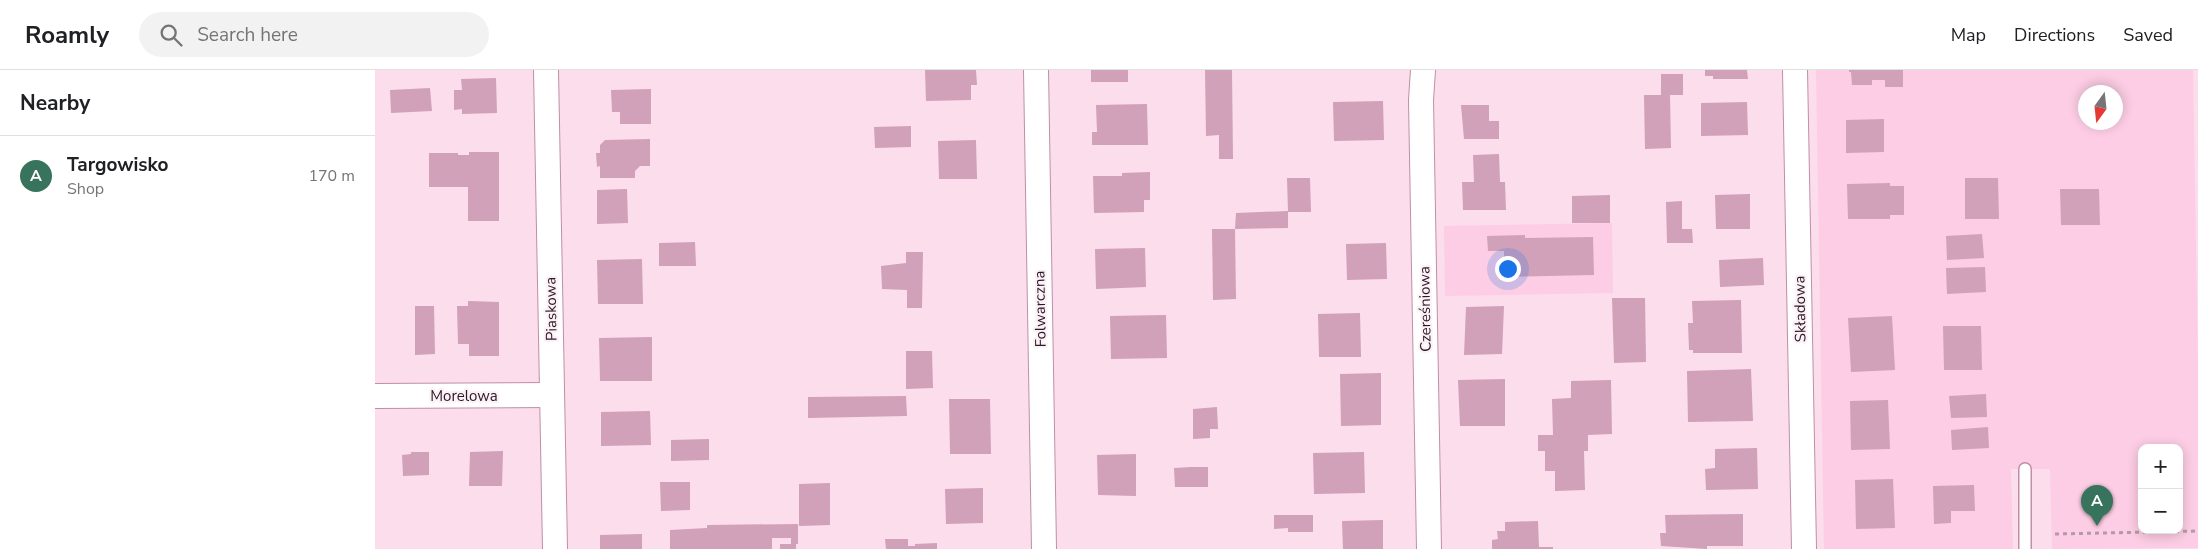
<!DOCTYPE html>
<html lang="en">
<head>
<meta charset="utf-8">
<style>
  body { margin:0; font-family:"Nunito Sans",sans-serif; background:#f2f2f2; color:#202124 }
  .controls { position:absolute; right:15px; bottom:15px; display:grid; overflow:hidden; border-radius:10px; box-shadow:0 2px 12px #0003 }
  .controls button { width:45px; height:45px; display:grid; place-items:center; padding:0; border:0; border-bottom:1px solid #e0e0e0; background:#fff; color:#202124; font:25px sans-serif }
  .compass { position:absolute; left:1703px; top:15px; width:45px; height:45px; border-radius:50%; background:#fff; box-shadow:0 2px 12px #0003; rotate:195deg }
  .you { position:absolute; left:1132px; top:198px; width:18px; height:18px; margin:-12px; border:4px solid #fff; border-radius:50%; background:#1a73e8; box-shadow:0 0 0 8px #1a73e833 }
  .badge { display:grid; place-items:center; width:32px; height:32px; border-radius:50%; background:#38735d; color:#fff; font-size:16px; font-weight:700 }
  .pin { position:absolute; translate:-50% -41px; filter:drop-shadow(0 1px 2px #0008) }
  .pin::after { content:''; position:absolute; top:26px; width:18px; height:15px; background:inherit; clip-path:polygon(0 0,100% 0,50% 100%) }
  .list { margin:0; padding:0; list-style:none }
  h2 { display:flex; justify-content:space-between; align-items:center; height:65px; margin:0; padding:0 20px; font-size:21px }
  h2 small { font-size:16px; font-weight:400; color:#757577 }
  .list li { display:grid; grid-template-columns:32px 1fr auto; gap:15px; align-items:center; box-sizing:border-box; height:80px; padding:0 20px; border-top:1px solid #e0e0e0 }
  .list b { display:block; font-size:19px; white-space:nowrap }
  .list p { margin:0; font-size:16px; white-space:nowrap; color:#757577 }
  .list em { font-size:16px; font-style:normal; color:#757577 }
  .icon { flex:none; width:28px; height:28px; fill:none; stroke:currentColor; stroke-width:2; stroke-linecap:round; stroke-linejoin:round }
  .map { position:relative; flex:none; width:1823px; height:479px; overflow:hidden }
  header { display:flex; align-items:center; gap:30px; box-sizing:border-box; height:70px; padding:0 25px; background:#fff; border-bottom:1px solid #e0e0e0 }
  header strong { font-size:24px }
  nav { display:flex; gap:28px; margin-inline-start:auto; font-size:18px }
  .search { width:350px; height:45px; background:#f2f2f2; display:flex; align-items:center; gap:12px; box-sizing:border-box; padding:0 18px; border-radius:28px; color:#757577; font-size:19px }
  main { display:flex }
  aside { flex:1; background:#fff }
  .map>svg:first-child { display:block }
  .built { fill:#fccde4; fill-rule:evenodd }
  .building { fill:#d1a0b9 }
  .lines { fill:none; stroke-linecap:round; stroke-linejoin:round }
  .lane-casing { stroke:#bf8fa7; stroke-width:14 }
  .street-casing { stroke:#bf8fa7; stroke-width:26 }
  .path { stroke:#b499a7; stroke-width:3; stroke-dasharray:4 4; stroke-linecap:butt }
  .lane { stroke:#fff; stroke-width:11 }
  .street { stroke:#fff; stroke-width:24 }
  .labels { text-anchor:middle; stroke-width:4.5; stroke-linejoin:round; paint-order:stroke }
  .street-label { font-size:15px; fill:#2a1822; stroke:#fbf1f6 }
</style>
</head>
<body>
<header>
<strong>Roamly</strong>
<div class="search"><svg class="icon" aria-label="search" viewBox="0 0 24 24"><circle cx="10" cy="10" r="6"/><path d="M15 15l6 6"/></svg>Search here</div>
<nav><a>Map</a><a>Directions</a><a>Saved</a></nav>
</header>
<main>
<aside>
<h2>Nearby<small></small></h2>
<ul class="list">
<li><span class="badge">A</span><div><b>Targowisko</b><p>Shop</p></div><em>170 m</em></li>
</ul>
</aside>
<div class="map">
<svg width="1823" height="479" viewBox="0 0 1823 479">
  <rect width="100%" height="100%" fill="#fcddec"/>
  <g class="built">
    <path d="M1441,0h377l5,293v185l-146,1 -2,-80h-39l2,80h-189zM1710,22h30v30h-30zM1767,378h37v82h-37z"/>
    <polygon points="1237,153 1238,223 1070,226 1069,156"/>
  </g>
  <g class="building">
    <polygon points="550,0 601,0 602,15 596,15 596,30 551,31"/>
    <rect x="716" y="0" width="37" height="12"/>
    <polygon points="830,0 857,0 858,89 844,89 844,65 831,66"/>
    <polygon points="1330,0 1372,0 1373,9 1338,9 1338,6 1330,6"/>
    <polygon points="1474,0 1528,0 1528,17 1510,17 1510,10 1497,10 1497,15 1477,15 1476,2 1474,2"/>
    <polygon points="1286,4 1308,4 1308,25 1295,25 1296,78 1270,79 1269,25 1286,25"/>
    <polygon points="121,8 122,43 87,44 87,39 79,40 79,20 87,20 86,9"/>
    <polygon points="55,18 57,41 16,43 15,20"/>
    <polygon points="276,19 276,54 245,54 245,42 237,42 236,20"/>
    <polygon points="1008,31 1009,70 959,71 958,32"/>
    <polygon points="1372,32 1373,65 1326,66 1326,33"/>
    <polygon points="772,34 773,75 717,75 717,62 722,62 721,35"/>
    <polygon points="1086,35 1114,35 1114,51 1124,51 1124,69 1089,69"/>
    <polygon points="1509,49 1509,82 1471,83 1471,50"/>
    <polygon points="536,56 536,77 500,78 499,57"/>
    <polygon points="275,69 275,96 265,96 260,101 260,108 225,108 225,96 222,97 221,83 225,83 225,75 230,70"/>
    <polygon points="601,70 602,109 564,109 563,71"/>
    <polygon points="94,82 124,82 124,151 93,151 93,117 54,117 54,83 83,83 83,85 94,85"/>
    <polygon points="1124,84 1125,112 1130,112 1131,140 1088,140 1087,112 1099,112 1098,85"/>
    <polygon points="775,102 775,130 769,130 769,142 719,143 718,106 747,106 747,103"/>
    <polygon points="912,108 935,108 936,142 913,142"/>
    <polygon points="1590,108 1623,108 1624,149 1590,149"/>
    <polygon points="1515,113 1515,116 1529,116 1529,145 1515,145 1515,149 1473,149 1472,114"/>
    <polygon points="252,119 253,153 222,154 222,120"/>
    <polygon points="1685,119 1724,119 1725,155 1686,155"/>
    <polygon points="1375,124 1375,159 1341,159 1340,125"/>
    <polygon points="1235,125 1235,153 1197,153 1197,126"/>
    <polygon points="1307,131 1307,159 1317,159 1318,173 1292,173 1291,132"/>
    <polygon points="913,141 913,158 860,159 861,143"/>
    <polygon points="837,159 860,159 861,229 838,230"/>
    <polygon points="1607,164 1609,188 1572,190 1571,166"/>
    <polygon points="1150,165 1150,168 1218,167 1219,205 1129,207 1129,181 1113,181 1112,166"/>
    <polygon points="320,172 321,196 284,196 284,173"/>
    <polygon points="1011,173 1012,209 972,210 971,174"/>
    <polygon points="770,178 771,217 721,219 720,179"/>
    <polygon points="531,182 548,182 547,238 532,238 532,220 507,219 506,196 531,193"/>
    <polygon points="1388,188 1389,215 1345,217 1344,190"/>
    <polygon points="267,189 268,234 223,234 222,190"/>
    <polygon points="1610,197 1611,222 1572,224 1571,198"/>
    <polygon points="1237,228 1270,228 1271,292 1239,293"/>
    <polygon points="1366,230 1367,283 1318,283 1318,280 1314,280 1313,253 1318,253 1317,231"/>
    <polygon points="93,231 124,232 124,286 94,286 94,274 83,274 82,236 93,236"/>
    <polygon points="40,236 59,236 60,284 40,285"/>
    <polygon points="1129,236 1127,284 1089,285 1091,237"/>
    <polygon points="985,243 986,287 944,287 943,244"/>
    <polygon points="791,245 792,288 736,289 735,246"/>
    <polygon points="1517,246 1520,300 1476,302 1473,248"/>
    <polygon points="1568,256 1606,256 1607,300 1569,300"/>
    <polygon points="277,267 277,311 225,311 224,268"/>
    <polygon points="531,281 557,281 558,318 531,319"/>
    <polygon points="1376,299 1378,351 1313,352 1312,301"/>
    <polygon points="1006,303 1006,355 966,356 965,304"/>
    <polygon points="1130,309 1130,356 1085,356 1083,310"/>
    <polygon points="1236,310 1237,364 1213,365 1213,381 1209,381 1210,420 1180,421 1180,401 1170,401 1170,381 1163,381 1163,365 1178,365 1177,329 1196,328 1196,311"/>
    <polygon points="1611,324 1612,347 1576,348 1574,326"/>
    <polygon points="531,326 532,346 433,348 433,327"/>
    <polygon points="574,329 615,329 616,384 575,384"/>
    <polygon points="1513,330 1515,379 1476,380 1475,331"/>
    <polygon points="842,337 843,359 835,359 835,368 818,369 818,339"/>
    <polygon points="275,341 276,375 226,376 226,342"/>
    <polygon points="1613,357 1614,378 1577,380 1576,360"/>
    <polygon points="334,369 334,390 296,391 296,370"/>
    <polygon points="1382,378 1383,419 1331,420 1330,399 1340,398 1340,379"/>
    <polygon points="128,381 127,416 94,416 95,382"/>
    <polygon points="36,382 54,382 54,405 28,406 27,385 36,384"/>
    <polygon points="989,382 990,423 939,424 938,383"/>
    <polygon points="761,384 761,426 723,425 722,385"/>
    <polygon points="816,397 833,397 833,417 800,417 799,398"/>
    <polygon points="1518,409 1520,458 1481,459 1480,410"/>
    <polygon points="285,412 315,412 315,440 286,441"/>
    <polygon points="455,413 455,455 424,456 424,414"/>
    <polygon points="1599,415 1600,441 1576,441 1576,453 1559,454 1558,416"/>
    <polygon points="608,418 608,453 571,454 570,419"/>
    <polygon points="1368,444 1368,476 1332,476 1332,479 1286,476 1285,463 1291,463 1290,445"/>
    <polygon points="899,445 938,445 938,462 913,462 913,458 899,459"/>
    <polygon points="1008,450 1008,479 968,479 967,451"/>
    <polygon points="1163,451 1164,477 1178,477 1178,479 1117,479 1117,470 1123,469 1122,461 1130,461 1130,452"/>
    <polygon points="423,454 423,474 421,474 421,479 405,479 405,474 416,474 416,468 397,468 397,479 295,479 295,460 332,458 332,455"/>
    <polygon points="267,464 267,479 225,479 225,465"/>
    <polygon points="510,469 533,469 533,476 540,476 540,474 562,473 562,479 511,479"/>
  </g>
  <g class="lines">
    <g class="lane-casing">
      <polyline id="lane" points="1650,399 1650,479"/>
    </g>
    <g class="street-casing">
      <g id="street">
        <polyline points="171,0 180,479"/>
        <polyline points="661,0 669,479"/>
        <polyline points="1048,0 1046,30 1054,479"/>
        <polyline points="1420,0 1429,479"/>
        <polyline points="0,326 177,325"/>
      </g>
    </g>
    <polyline class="path" points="1680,464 1823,461"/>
    <use href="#lane" class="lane"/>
    <use href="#street" class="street"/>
  </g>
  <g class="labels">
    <g class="street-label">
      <text transform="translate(176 239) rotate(-91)" y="5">Piaskowa</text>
      <text transform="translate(665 239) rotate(-91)" y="5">Folwarczna</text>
      <text transform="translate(1050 239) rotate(-91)" y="5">Czereśniowa</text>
      <text transform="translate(1425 239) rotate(-91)" y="5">Składowa</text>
      <text x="89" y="331">Morelowa</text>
    </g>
  </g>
</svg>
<div class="controls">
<button>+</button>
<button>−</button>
</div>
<svg class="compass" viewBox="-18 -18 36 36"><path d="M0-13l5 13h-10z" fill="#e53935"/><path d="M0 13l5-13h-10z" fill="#757577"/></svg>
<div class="you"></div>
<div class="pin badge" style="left:1722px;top:456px">A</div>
</div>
</main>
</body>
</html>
